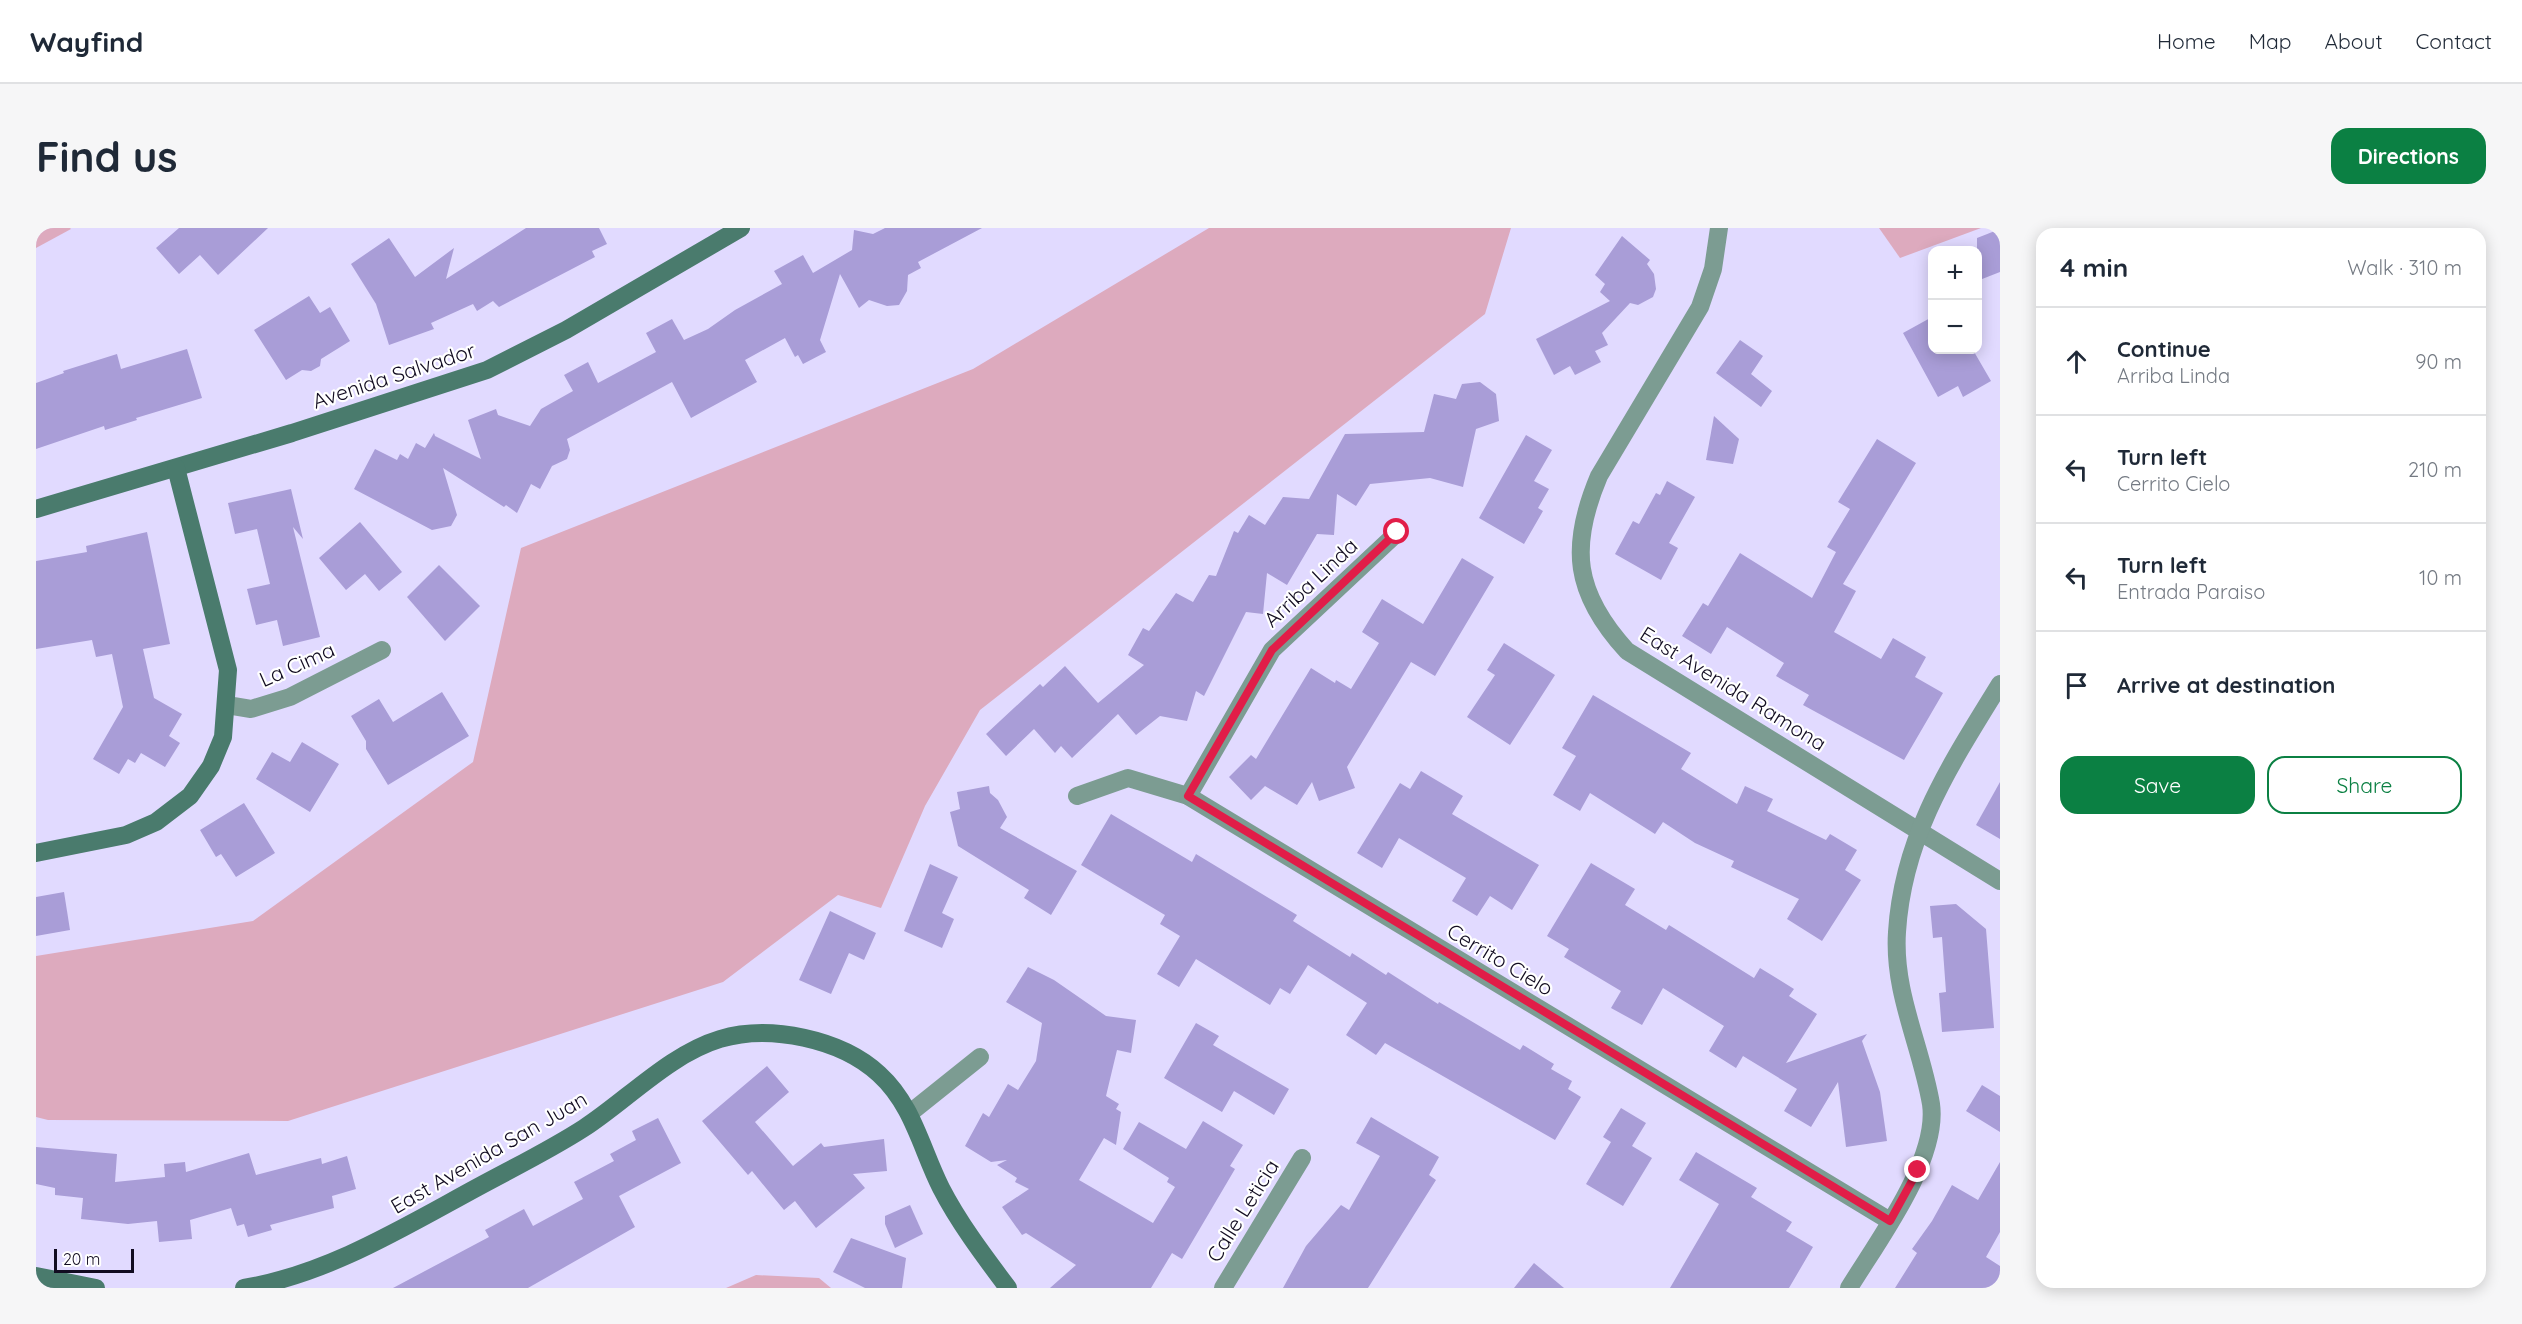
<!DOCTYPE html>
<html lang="en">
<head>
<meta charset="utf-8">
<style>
  body { margin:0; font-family:Quicksand,sans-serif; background:#f6f6f7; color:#1f2937 }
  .controls { position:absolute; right:18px; top:18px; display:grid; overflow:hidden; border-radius:12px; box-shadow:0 3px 15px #0003 }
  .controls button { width:54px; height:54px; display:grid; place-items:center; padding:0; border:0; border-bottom:2px solid #e0e1e3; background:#fff; color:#1f2937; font:30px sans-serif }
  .scale { position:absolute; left:18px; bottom:15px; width:80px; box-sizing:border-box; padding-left:6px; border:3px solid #120c21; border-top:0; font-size:16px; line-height:21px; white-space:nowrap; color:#120c21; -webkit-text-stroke:4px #fff; paint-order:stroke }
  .stop { position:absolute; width:18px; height:18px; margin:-14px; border:4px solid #e11d48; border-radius:50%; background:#fff }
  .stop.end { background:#e11d48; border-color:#fff; box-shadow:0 2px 6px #0008 }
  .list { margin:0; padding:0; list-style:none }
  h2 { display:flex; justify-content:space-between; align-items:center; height:78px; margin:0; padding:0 24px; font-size:26px }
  h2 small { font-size:20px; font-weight:400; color:#747a83 }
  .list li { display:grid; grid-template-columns:39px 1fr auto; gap:18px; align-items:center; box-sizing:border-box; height:108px; padding:0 24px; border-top:2px solid #e0e1e3 }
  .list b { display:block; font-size:22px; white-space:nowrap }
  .list p { margin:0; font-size:20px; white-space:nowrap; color:#747a83 }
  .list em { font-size:20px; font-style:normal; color:#747a83 }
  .actions { display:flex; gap:12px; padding:18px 24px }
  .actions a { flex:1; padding:14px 0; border:2px solid #0b8043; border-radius:18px; text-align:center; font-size:21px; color:#0b8043 }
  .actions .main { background:#0b8043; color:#fff }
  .icon { flex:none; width:33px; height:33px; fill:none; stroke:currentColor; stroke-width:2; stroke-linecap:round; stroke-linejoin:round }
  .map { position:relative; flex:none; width:1964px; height:1060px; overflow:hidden; border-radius:18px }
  header { display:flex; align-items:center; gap:36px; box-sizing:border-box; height:84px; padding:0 30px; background:#fff; border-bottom:2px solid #e0e1e3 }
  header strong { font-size:28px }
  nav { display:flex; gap:33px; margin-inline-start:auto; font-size:21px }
  .intro { display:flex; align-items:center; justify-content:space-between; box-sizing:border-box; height:144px; padding:0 36px }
  h1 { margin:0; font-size:42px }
  .button { padding:15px 27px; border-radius:18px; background:#0b8043; color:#fff; font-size:21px; font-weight:700 }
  main { display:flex; gap:36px; padding:0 36px }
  aside { flex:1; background:#fff; border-radius:18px; box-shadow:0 3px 15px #0003 }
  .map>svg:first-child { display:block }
  .green { fill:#ddaabe }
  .building { fill:#a99dd7 }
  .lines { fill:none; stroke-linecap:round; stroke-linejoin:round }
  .street { stroke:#7c9c92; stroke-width:18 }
  .secondary { stroke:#4a7b6d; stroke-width:18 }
  .route { stroke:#e11d48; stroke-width:8 }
  .labels { text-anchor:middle; stroke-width:4.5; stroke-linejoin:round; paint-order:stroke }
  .street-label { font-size:21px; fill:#120c21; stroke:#fff }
</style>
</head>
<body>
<header>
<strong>Wayfind</strong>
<nav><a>Home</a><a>Map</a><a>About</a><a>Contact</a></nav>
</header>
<div class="intro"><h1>Find us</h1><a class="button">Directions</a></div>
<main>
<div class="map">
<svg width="1964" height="1060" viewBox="0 0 1964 1060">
  <rect width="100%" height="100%" fill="#e1daff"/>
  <g class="green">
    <polygon points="0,0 34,0 35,1 0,20"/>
    <polygon points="1173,0 1475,0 1449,86 944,482 889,578 845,680 802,667 687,754 252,893 12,892 0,889 0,728 217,693 437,534 485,320 937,141"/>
    <polygon points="1843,0 1945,0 1864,30"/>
    <polygon points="720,1047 783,1050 795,1060 690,1060"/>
  </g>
  <g class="building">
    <polygon points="143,0 232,0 182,47 164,27 143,46 120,20"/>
    <polygon points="490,0 563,0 571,16 556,23 559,29 463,79 457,73 441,83 437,76 395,95 398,101 353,117 340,76 315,36 353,10 379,49 418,20 410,51"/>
    <polygon points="849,0 946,0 882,34 885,40 872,47 871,63 863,77 851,78 833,72 823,80 804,46 784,112 790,124 767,136 762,127 759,129 749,110 709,132 721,154 655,190 636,154 531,211 534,222 531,231 516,238 504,261 495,256 481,285 470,277 468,279 407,240 421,287 415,298 396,302 318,261 339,221 361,232 364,226 372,231 380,215 389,220 398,205 399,208 445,231 432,192 460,181 462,187 494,198 505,181 537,163 528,147 552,134 562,155 620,124 610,105 636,91 648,112 672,101 699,82 746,56 738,43 767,27 777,45 816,22 818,2 837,6"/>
    <polygon points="1964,1 1964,44 1941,53 1941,10"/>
    <polygon points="1586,8 1614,32 1611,36 1618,46 1620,61 1617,69 1602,77 1594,75 1566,105 1572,117 1559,123 1565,134 1539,147 1534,138 1518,147 1500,111 1574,73 1564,64 1569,56 1559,47"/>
    <polygon points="273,68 284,85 294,79 314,113 285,131 284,138 275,143 266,142 250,152 218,102"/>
    <polygon points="1896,89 1896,122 1937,122 1955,153 1927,169 1922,158 1902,169 1867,105"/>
    <polygon points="1704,112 1727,128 1715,146 1736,163 1725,179 1680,145"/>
    <polygon points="151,121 166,170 100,190 101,192 69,202 68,198 0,221 0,155 28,145 27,143 81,126 85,141"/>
    <polygon points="1444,154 1460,166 1463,193 1440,201 1427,259 1394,250 1334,256 1320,278 1301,266 1298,307 1281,306 1251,357 1231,345 1227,386 1210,384 1168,468 1160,463 1151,493 1124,488 1100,507 1082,486 1036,530 1025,518 1019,525 998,501 970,528 950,506 1004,456 1007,459 1029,438 1062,475 1108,437 1092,427 1107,400 1113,403 1140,365 1157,374 1173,347 1180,348 1198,303 1202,305 1213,287 1229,297 1247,269 1273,271 1309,206 1388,204 1398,166 1420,171 1426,156"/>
    <polygon points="1678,188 1703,211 1697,236 1670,232"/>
    <polygon points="1490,207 1516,222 1498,253 1513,261 1502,280 1507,283 1488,316 1443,290"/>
    <polygon points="1841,211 1880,235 1807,356 1820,363 1798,404 1845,431 1857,410 1890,429 1879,449 1907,465 1868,532 1767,477 1773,467 1740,448 1748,435 1691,399 1675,426 1646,408 1667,375 1672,378 1704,325 1776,370 1800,324 1791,319 1814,281 1802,274"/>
    <polygon points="1631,253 1659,269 1633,315 1642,320 1625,352 1579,326 1597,293 1603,296 1620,265 1624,267"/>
    <polygon points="255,261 267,311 257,299 284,409 247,418 241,392 220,397 211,361 234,356 221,301 199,306 192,275"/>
    <polygon points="324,294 366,344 343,363 329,346 310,362 283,330"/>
    <polygon points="111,304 134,416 107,421 118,470 146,486 133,508 144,515 129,539 105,525 99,535 92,531 83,546 57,531 87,479 76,426 60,429 56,412 0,421 0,333 51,324 50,318"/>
    <polygon points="1426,330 1458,349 1399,448 1375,434 1311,539 1319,560 1283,573 1276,554 1261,577 1229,558 1215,572 1193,549 1215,527 1220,531 1275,440 1299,455 1300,452 1315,461 1343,415 1326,404 1346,371 1387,396"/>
    <polygon points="403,337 444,378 409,413 371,369"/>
    <polygon points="1468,415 1519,447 1474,517 1431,489 1459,447 1451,442"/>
    <polygon points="406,464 433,508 352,557 330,521 330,513 315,488 343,471 357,494"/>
    <polygon points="1557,467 1655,525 1645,541 1701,576 1709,558 1737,571 1731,583 1790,612 1794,606 1821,622 1809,642 1825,652 1786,713 1751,691 1763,671 1695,639 1698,633 1659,615 1627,594 1619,606 1554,565 1544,583 1517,567 1540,528 1526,520"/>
    <polygon points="266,514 303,536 274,584 220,551 236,524 254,534"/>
    <polygon points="1385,543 1427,568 1416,586 1503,637 1476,682 1454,668 1441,688 1416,673 1430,650 1363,610 1346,640 1321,625 1364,555 1374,561"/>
    <polygon points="1964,554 1964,611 1940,597"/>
    <polygon points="953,558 954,565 962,572 971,589 964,600 1041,643 1015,687 988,670 993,662 922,618 914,584 924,581 921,564"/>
    <polygon points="208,575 239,625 200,649 185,626 180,629 164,602"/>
    <polygon points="1075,586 1156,634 1160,626 1261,687 1257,693 1314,729 1316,725 1350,747 1352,744 1402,776 1403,774 1484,822 1487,817 1518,836 1515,841 1536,853 1532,861 1545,869 1519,912 1349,815 1340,827 1310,807 1331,775 1272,737 1254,766 1244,760 1234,777 1160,731 1143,759 1121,746 1144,708 1124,696 1129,687 1045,637"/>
    <polygon points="1555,635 1599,661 1589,677 1630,702 1633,697 1718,750 1724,740 1758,761 1753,768 1781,786 1750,835 1831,806 1826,813 1844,864 1851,913 1810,919 1802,854 1775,899 1748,883 1761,861 1707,828 1700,840 1673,823 1688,798 1627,760 1606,797 1575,780 1585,763 1528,729 1533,721 1511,708"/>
    <polygon points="894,636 922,649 906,685 918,691 906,720 868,703"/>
    <polygon points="28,664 34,702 0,708 0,669"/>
    <polygon points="1920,676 1950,701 1958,800 1906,804 1903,765 1910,764 1906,709 1897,710 1894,678"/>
    <polygon points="794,683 840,705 828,732 813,725 795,766 763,752"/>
    <polygon points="992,739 1018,752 1070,788 1100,792 1095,825 1081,822 1070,868 1083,876 1080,881 1085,884 1080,917 1068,910 1043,952 1117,995 1139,959 1131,954 1133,950 1087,921 1103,894 1150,921 1167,893 1207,917 1194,938 1199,941 1146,1031 1136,1025 1115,1060 1014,1060 1040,1037 990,1005 986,1007 966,979 993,961 979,954 981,950 961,937 971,932 955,934 929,918 947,885 953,889 972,856 982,862 1000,833 1006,795 970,774"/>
    <polygon points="1160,795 1183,808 1177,817 1253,861 1238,887 1198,863 1186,884 1128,850"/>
    <polygon points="731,838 753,864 719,894 757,938 785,915 788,919 848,911 851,943 817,946 829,960 780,1000 759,973 748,982 716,943 712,947 666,893"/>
    <polygon points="1946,857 1964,868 1964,904 1930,883"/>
    <polygon points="1585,880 1610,895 1596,918 1616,930 1587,978 1550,956 1575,914 1567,909"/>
    <polygon points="1335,889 1403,929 1393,947 1400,952 1332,1060 1247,1060 1270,1018 1305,977 1313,982 1344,928 1320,915"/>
    <polygon points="622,890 645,935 583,968 599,999 492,1060 357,1060 453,1009 449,1002 488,981 497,998 547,971 538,954 578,933 574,926 600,912 596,903"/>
    <polygon points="0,919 81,926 79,954 129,949 128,936 149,934 150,944 213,925 220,947 285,930 286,936 311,928 320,961 296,968 298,980 234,997 236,1002 212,1009 208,996 201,998 195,980 154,992 156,1011 123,1014 121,993 92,996 45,991 47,970 19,967 19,960 0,956"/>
    <polygon points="1660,924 1721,960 1715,969 1756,994 1750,1003 1777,1019 1753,1060 1634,1060 1683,976 1643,952"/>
    <polygon points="1964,934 1964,1004 1950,1029 1964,1038 1964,1050 1958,1060 1859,1060 1881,1025 1876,1021 1896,993 1916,957 1942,972"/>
    <polygon points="874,977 887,1006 859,1020 849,996 849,988"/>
    <polygon points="815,1010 870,1030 866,1060 829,1060 797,1044"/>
    <polygon points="1498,1035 1528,1060 1478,1060"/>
  </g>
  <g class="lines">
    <g class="street">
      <path d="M1683,0l-6,41 -13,38 -101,169c-30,71 -25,117 28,175l373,230"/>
      <polyline points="191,477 215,481 254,469 346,422"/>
      <polyline points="1041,568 1092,550 1152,568 1854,993"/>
      <polyline points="1152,568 1236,422 1361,305"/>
      <polyline points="874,885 944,829"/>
      <polyline points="1187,1060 1266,930"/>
      <path d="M1813,1060c28,-46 90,-128 82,-184 -10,-59 -38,-111 -34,-172 6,-97 54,-168 103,-248"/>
    </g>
    <g class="secondary">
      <polyline points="0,281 256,205 451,142 530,102 705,0"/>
      <polyline points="0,625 90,607 120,594 154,568 175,538 187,509 192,442 140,240"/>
      <polyline points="0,1048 60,1060"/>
      <path d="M208,1060c84,-14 160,-61 234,-101 35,-19 72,-37 106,-59 43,-28 86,-74 136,-89 50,-15 121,0 159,35 34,31 42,74 62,114 18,35 43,68 67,100"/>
    </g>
  </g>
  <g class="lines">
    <polyline class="route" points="1361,304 1236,422 1152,568 1854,993 1882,942"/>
  </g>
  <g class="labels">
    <g class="street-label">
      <text transform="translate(358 148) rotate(-18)" y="7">Avenida Salvador</text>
      <text transform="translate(1275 355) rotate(-43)" y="7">Arriba Linda</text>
      <text transform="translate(261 437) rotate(-24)" y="7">La Cima</text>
      <text transform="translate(1697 461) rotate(32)" y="7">East Avenida Ramona</text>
      <text transform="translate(1464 732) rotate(31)" y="7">Cerrito Cielo</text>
      <text transform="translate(453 925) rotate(-30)" y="7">East Avenida San Juan</text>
      <text transform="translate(1207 983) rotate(-58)" y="7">Calle Leticia</text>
    </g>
  </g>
</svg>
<div class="controls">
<button>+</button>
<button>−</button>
</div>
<div class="scale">20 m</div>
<div class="stop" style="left:1361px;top:304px"></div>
<div class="stop end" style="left:1882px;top:942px"></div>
</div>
<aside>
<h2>4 min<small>Walk · 310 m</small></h2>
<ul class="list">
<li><svg class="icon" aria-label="ahead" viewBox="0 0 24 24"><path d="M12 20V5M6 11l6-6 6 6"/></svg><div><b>Continue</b><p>Arriba Linda</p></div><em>90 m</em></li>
<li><svg class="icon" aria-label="left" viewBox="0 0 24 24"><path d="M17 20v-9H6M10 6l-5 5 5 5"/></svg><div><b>Turn left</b><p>Cerrito Cielo</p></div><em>210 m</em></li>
<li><svg class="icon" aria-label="left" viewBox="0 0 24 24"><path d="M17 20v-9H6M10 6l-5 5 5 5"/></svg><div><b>Turn left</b><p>Entrada Paraiso</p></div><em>10 m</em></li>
<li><svg class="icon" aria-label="arrive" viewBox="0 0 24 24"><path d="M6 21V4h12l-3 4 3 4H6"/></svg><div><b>Arrive at destination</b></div></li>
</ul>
<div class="actions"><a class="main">Save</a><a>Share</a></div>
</aside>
</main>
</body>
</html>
